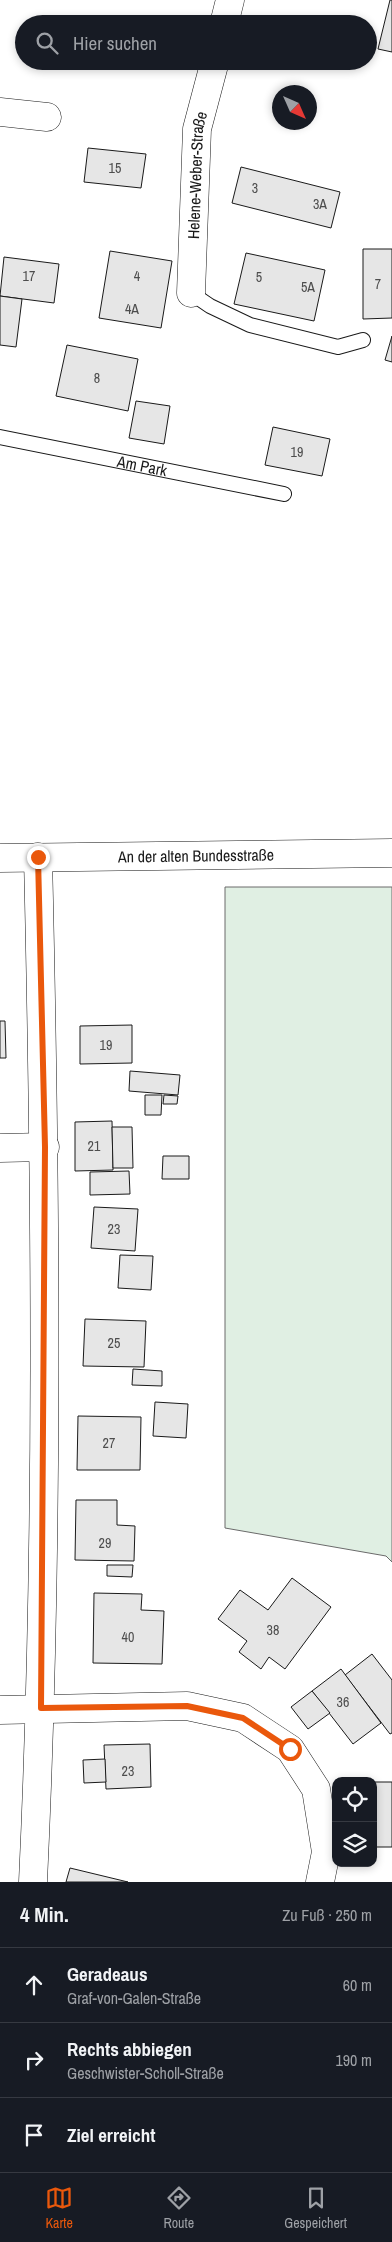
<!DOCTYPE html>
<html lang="de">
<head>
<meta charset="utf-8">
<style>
  body { margin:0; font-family:"Archivo Narrow",sans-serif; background:#20242c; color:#f1f3f6 }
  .controls { position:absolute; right:15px; bottom:15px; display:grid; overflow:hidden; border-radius:10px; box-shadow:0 2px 8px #0003 }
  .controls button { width:45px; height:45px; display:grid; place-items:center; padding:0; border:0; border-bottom:1px solid #363941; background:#171b24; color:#f1f3f6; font:25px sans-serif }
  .compass { position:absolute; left:272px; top:85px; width:45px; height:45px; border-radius:50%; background:#171b24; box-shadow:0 2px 8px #0003; rotate:135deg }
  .stop { position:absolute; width:15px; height:15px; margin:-11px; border:4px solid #ea580c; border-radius:50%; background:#fff }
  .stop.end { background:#ea580c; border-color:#fff; box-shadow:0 1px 5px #0008 }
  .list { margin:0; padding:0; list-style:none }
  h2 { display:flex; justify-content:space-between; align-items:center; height:65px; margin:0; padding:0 20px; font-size:21px }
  h2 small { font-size:16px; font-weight:400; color:#9ea1a6 }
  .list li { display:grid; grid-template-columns:32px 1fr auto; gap:15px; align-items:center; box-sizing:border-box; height:75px; padding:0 20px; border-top:1px solid #363941 }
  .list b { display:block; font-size:19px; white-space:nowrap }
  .list p { margin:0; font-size:16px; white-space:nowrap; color:#9ea1a6 }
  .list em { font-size:16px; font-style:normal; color:#9ea1a6 }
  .icon { flex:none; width:28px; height:28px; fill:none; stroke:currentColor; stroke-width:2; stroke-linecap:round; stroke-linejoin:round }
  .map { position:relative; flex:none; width:392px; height:1882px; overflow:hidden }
  .search { position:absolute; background:#171b24; box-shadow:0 2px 8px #0003; left:15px; right:15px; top:15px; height:55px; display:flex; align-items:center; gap:12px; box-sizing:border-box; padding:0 18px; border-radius:28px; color:#9ea1a6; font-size:19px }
  .sheet { height:290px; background:#171b24 }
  nav { display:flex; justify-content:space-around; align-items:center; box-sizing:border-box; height:70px; border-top:1px solid #363941; background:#171b24; font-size:14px; color:#9ea1a6 }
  nav a { display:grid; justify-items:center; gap:2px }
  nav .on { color:#ea580c }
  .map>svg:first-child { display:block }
  .green { fill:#e0efe3; stroke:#6a6a6a }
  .building { fill:#e6e6e6; stroke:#1a1a1a }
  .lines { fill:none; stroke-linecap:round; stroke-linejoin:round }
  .service-casing { stroke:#1a1a1a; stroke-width:16 }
  .minor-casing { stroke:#1a1a1a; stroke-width:29 }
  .tertiary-casing { stroke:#1a1a1a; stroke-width:29 }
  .service { stroke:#fff; stroke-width:14 }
  .minor { stroke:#fff; stroke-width:28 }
  .tertiary { stroke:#fff; stroke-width:28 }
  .route { stroke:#ea580c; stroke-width:6 }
  .labels { text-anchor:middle; stroke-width:4; stroke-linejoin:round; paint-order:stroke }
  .number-label { font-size:14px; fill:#4d4d4d }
  .street-label { font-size:16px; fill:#1a1a1a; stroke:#fff }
</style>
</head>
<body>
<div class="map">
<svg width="392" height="1882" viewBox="0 0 392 1882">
  <rect width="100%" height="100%" fill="#fff"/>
  <polygon class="green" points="225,887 392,887 392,1562 386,1556 225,1528"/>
  <g class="building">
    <polygon points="390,0 392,0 392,52 378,49"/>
    <polygon points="88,148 146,154 141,188 84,182"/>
    <polygon points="241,167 340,192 331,228 232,203"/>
    <polygon points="363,249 392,249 392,318 363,319"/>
    <polygon points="110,251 172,261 161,328 99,318"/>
    <polygon points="246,253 325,270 314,321 234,304"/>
    <polygon points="4,257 59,264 54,303 0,296"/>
    <polygon points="0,296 22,299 16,347 0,345"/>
    <polygon points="392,336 392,362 385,360"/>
    <polygon points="67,345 138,359 128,411 56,396"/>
    <polygon points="136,401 170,406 164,444 129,438"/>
    <polygon points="273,427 330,439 322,476 265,465"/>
    <polygon points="0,1021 5,1021 6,1058 0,1058"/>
    <polygon points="132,1025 132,1063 80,1064 80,1026"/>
    <polygon points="130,1071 180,1075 178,1095 129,1091"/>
    <polygon points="145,1095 162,1095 161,1115 145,1115"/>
    <polygon points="164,1095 178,1096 177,1104 163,1104"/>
    <polygon points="112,1121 113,1170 75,1171 75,1122"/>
    <polygon points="112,1127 132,1127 133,1168 113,1168"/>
    <polygon points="163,1156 189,1156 189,1179 162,1179"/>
    <polygon points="129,1171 130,1194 90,1195 90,1172"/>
    <polygon points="94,1207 138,1209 135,1251 91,1248"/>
    <polygon points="120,1255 153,1256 151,1290 118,1288"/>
    <polygon points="85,1319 146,1321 144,1367 83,1366"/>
    <polygon points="133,1369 162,1371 162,1386 132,1385"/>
    <polygon points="155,1402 188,1404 186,1438 153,1436"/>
    <polygon points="78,1416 141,1417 140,1470 77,1470"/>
    <polygon points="76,1500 117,1500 117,1525 135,1526 134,1561 75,1560"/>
    <polygon points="107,1565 133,1565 132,1577 107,1576"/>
    <polygon points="292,1578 331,1607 285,1669 269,1657 261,1669 239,1652 247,1641 218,1619 240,1590 268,1610"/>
    <polygon points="94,1593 142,1594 141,1610 164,1611 162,1664 93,1663"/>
    <polygon points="372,1654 392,1680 392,1733 390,1734 345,1675"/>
    <polygon points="341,1669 381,1723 353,1744 312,1691"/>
    <polygon points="312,1691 330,1713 308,1729 291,1707"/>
    <polygon points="150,1744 151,1787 106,1789 104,1745"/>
    <polygon points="105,1759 106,1782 84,1783 83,1760"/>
    <rect x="373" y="1782" width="19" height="65"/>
    <polygon points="70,1868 128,1882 66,1882"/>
  </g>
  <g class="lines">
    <g class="service-casing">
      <g id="service">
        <polyline points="191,293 210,306 250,325 338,347 363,340"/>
        <path id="s1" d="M0,437l284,57"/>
      </g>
    </g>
    <g class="minor-casing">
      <g id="minor">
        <polyline points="224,24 230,0"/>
        <polyline points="0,112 47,117"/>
        <path id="s2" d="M191,293l6,-164 18,-68"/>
        <polyline points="0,1148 45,1147"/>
        <polyline points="0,1710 187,1706 243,1718 290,1749 316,1789 326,1852 320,1882"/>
        <path d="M33,1882c16,-341 13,-683 5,-1025"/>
      </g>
    </g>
    <g class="tertiary-casing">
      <g id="tertiary">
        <path id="s3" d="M0,858l392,-5"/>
      </g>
    </g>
    <use href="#service" class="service"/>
    <use href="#minor" class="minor"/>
    <use href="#tertiary" class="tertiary"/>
  </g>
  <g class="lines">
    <polyline class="route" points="38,857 45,1147 41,1708 187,1706 243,1718 290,1749"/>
  </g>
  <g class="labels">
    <g class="number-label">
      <text x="115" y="173">15</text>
      <text x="255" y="193">3</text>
      <text x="320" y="209">3A</text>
      <text x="29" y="281">17</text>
      <text x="137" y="281">4</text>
      <text x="259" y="282">5</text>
      <text x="378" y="289">7</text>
      <text x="308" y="292">5A</text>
      <text x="132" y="314">4A</text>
      <text x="97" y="383">8</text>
      <text x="297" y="457">19</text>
      <text x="106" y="1050">19</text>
      <text x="94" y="1151">21</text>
      <text x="114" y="1234">23</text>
      <text x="114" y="1348">25</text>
      <text x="109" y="1448">27</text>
      <text x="105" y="1548">29</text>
      <text x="273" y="1635">38</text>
      <text x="128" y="1642">40</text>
      <text x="343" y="1707">36</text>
      <text x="128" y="1776">23</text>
    </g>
    <g class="street-label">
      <text dy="6" stroke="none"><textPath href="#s2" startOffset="118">Helene-Weber-Straße</textPath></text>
      <text dy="6" stroke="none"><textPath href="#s1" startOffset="145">Am Park</textPath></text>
      <text dy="6" stroke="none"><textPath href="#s3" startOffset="196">An der alten Bundesstraße</textPath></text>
    </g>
  </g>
</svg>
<div class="controls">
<button><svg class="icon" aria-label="locate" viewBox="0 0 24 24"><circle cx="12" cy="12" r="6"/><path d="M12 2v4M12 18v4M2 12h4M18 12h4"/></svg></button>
<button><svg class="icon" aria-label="layers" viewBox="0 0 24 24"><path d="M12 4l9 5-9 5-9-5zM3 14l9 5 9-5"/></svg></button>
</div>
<svg class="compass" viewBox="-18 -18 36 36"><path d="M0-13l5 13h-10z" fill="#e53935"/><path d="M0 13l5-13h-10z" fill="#9ea1a6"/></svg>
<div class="stop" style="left:290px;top:1749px"></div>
<div class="stop end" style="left:38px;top:857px"></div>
<div class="search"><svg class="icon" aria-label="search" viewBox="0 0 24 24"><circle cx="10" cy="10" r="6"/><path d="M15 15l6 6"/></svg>Hier suchen</div>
</div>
<section class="sheet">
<h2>4 Min.<small>Zu Fuß · 250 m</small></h2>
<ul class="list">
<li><svg class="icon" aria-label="ahead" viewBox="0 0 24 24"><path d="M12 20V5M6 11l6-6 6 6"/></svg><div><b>Geradeaus</b><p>Graf-von-Galen-Straße</p></div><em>60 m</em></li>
<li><svg class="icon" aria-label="right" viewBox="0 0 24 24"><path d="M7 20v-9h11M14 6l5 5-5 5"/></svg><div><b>Rechts abbiegen</b><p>Geschwister-Scholl-Straße</p></div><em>190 m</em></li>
<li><svg class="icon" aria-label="arrive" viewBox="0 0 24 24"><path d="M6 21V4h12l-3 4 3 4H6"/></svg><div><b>Ziel erreicht</b></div></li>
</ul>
</section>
<nav>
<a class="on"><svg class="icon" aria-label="map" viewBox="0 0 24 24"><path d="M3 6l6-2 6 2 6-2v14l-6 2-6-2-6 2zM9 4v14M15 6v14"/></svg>Karte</a>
<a><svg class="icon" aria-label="directions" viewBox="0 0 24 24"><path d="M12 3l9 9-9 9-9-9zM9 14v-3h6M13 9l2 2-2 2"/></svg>Route</a>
<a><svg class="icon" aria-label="saved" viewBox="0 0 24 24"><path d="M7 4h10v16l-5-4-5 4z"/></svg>Gespeichert</a>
</nav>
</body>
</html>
